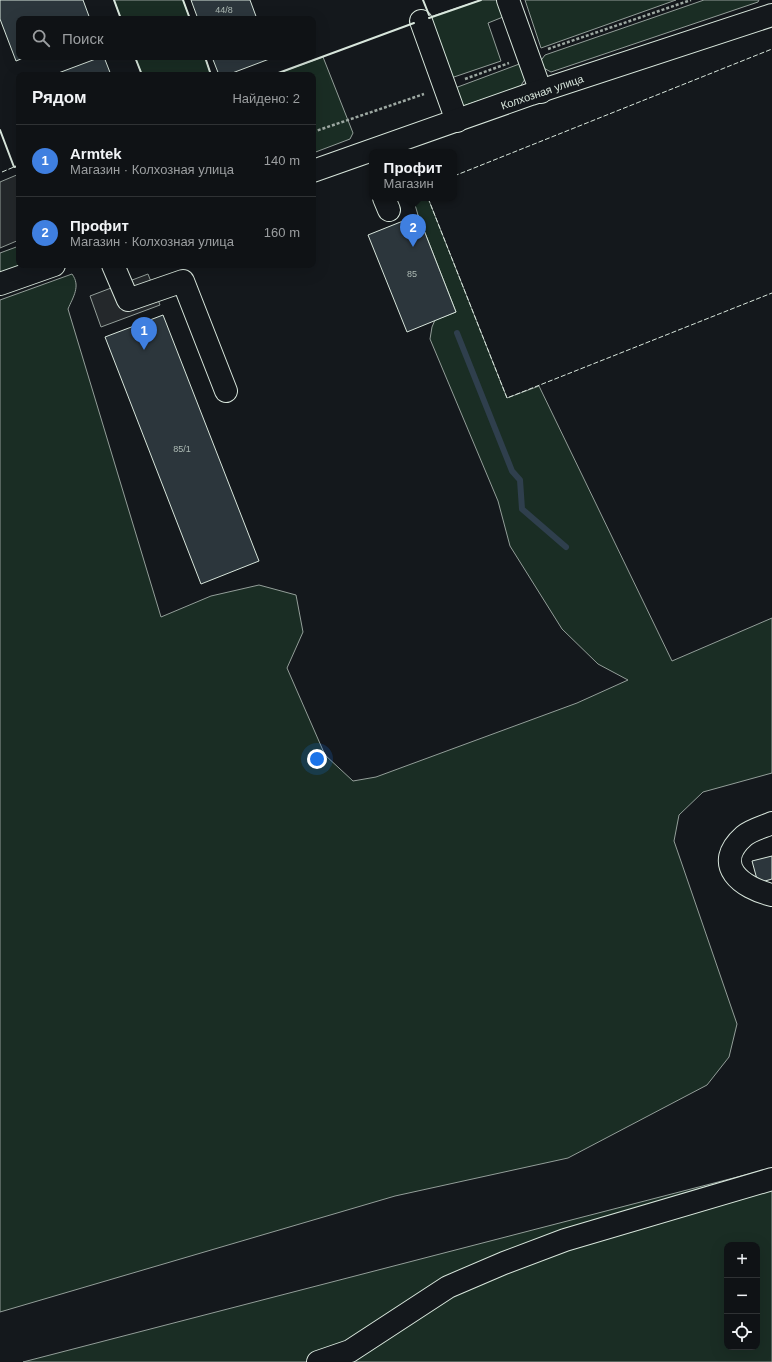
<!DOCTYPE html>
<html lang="ru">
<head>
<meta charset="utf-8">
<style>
  body { margin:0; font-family:Helvetica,sans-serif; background:#1d2022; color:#f1f3f6 }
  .controls { position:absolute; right:12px; bottom:12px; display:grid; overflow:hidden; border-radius:8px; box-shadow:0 4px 16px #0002 }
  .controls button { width:36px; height:36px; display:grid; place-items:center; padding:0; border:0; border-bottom:1px solid #2f3234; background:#0f1215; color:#f1f3f6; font:20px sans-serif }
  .you { position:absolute; left:317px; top:759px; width:14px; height:14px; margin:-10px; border:3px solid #fff; border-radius:50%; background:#1a73e8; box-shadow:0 0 0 6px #1a73e833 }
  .badge { display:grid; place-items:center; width:26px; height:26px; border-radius:50%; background:#8c9099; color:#fff; font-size:13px; font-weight:700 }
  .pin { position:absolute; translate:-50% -33px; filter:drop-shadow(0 1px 2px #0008) }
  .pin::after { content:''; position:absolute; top:21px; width:14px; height:12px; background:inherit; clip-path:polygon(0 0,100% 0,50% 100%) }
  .popup { position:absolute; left:369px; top:149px; width:88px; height:52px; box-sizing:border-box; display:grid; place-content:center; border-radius:8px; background:#0f1215; filter:drop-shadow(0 1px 3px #0005); font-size:13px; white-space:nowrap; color:#9b9ea0 }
  .popup b { font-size:15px; color:#f1f3f6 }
  .popup::after { content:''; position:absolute; left:50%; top:100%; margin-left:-8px; border:8px solid transparent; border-top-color:#0f1215 }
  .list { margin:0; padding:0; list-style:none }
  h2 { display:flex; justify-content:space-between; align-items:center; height:52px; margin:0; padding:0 16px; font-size:17px }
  h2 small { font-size:13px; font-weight:400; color:#9b9ea0 }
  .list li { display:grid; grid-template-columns:26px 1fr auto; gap:12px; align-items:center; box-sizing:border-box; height:72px; padding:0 16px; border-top:1px solid #2f3234 }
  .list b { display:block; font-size:15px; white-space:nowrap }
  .list p { margin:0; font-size:13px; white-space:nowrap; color:#9b9ea0 }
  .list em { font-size:13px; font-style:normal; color:#9b9ea0 }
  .icon { flex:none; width:22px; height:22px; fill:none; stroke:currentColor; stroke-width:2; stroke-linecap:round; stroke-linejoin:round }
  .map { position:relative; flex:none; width:772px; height:1362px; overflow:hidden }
  .search { position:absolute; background:#0f1215; box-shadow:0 4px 16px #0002; left:16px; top:16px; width:300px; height:44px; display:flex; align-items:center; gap:10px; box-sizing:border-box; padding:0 14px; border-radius:8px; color:#9b9ea0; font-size:15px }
  .panel { position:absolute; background:#0f1215; box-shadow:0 4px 16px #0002; left:16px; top:72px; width:300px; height:196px; border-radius:8px }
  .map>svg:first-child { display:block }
  .green { fill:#1a2d24; stroke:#939e99; fill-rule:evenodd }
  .parking { fill:#24282b; stroke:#939e99 }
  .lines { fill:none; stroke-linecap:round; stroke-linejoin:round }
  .stream { stroke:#2f3f4d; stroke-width:6 }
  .building { fill:#2c363c; stroke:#d8e6dc }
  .minor-casing { stroke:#d8e6dc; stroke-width:24 }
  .path { stroke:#9da8a2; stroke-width:2.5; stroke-dasharray:3 2; stroke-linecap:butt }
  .minor { stroke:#14181c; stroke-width:22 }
  .fence { stroke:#d8e6dc; stroke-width:1; stroke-dasharray:5 2; stroke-linecap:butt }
  .wall { stroke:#d8e6dc; stroke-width:2 }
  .labels { text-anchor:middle; stroke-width:3; stroke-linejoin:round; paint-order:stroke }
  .number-label { font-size:9px; fill:#adbab4 }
  .street-label { font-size:11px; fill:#d8e6dc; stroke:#14181c }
</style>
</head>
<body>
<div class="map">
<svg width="772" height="1362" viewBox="0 0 772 1362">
  <rect width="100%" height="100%" fill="#14181c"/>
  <g class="green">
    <polygon points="114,0 183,0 190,19 121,19"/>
    <polygon points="481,0 503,0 508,15 488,23 501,61 451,78 430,17"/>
    <polygon points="525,0 676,0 541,48"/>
    <polygon points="704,0 759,0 758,2 551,72 540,66 539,63 545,55"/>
    <polygon points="135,57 205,57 211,75 142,75"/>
    <polygon points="323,57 353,133 350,139 313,153 313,75 273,75"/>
    <polygon points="522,63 525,79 520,87 463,106 455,88"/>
    <path d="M413,198h15l79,200 32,-12 133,275 100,-43v155l-69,19 -24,23 -5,26 63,183 -8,33 -22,28 -139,73 -173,38 -395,116v-1012l72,-26c9,12 1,23 -4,35l93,308 50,-21 48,-11 37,10 7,37 -16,36 38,87 28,26 23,-4 201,-74 51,-23 -30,-16 -36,-35 -52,-83 -12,-45 -68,-162 2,-12 3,-7 21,-8 -38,-97z"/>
    <polygon points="19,246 19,265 22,265 0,273 0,253"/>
    <path d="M772,1168v194h-749zM727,1245h30v102h-30z"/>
  </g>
  <g class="parking">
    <polygon points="19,174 19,240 0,248 0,182"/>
    <polygon points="148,274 160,305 101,327 90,296"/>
  </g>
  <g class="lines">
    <polyline class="stream" points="457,333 512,471 520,480 522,509 566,547"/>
  </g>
  <g class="building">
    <polygon points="0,0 83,0 90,19 19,19 19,57 26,57 16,61 0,19"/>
    <polygon points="191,0 250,0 257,19 198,19"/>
    <polygon points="101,57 104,57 111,75 53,75"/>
    <polygon points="212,57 271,57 272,58 227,75 219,75"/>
    <polygon points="418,215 456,312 407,332 368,235"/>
    <polygon points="163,315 259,561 201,584 105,337"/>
    <polygon points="772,856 772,879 758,883 752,861"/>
  </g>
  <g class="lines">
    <g class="minor-casing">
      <g id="minor">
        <polyline points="508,0 541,92"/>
        <polyline points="421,21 457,121"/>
        <polyline points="313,171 531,94 772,15"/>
        <polyline points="384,198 389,210"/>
        <polyline points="113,265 128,300 183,281 226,391"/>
        <polyline points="0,284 54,265"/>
        <path d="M772,823c-9,4 -21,7 -28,13 -33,29 -2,52 28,59"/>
        <polyline points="318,1362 350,1351 448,1287 504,1263 565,1240 772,1179"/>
      </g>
    </g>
    <g class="path">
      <polyline points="548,49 691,0"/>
      <polyline points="465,79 509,63"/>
      <polyline points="313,132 424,94"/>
    </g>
    <use href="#minor" class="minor"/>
    <g class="fence">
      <polyline points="2,172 14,167"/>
      <polyline points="454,176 772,49"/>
      <polyline points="428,198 507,398 772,293"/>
    </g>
    <g class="wall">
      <polyline points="114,0 121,19"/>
      <polyline points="183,0 190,19"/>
      <polyline points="423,0 429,15"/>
      <polyline points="429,18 481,0"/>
      <polyline points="135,57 142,75"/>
      <polyline points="205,57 211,75"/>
      <polyline points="273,75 414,23"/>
      <polyline points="0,130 14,167 19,166"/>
    </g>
  </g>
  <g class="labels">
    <g class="number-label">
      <text x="224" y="13">44/8</text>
      <text x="412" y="277">85</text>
      <text x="182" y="452">85/1</text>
    </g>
    <g class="street-label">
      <text transform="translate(542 92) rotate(-19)" y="4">Колхозная улица</text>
    </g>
  </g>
</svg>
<div class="controls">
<button>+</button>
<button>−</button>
<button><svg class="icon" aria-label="locate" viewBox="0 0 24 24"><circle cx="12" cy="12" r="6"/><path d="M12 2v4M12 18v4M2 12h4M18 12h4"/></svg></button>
</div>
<div class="you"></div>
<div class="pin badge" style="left:144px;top:350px;background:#3f7fe0">1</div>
<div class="pin badge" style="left:413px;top:247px;background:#3f7fe0">2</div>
<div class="popup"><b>Профит</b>Магазин</div>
<div class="search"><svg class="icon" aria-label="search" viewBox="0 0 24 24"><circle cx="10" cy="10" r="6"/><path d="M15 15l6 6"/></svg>Поиск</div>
<section class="panel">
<h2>Рядом<small>Найдено: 2</small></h2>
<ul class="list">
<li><span class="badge" style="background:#3f7fe0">1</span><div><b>Armtek</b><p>Магазин · Колхозная улица</p></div><em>140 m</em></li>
<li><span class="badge" style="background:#3f7fe0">2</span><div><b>Профит</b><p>Магазин · Колхозная улица</p></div><em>160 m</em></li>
</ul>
</section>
</div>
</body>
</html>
